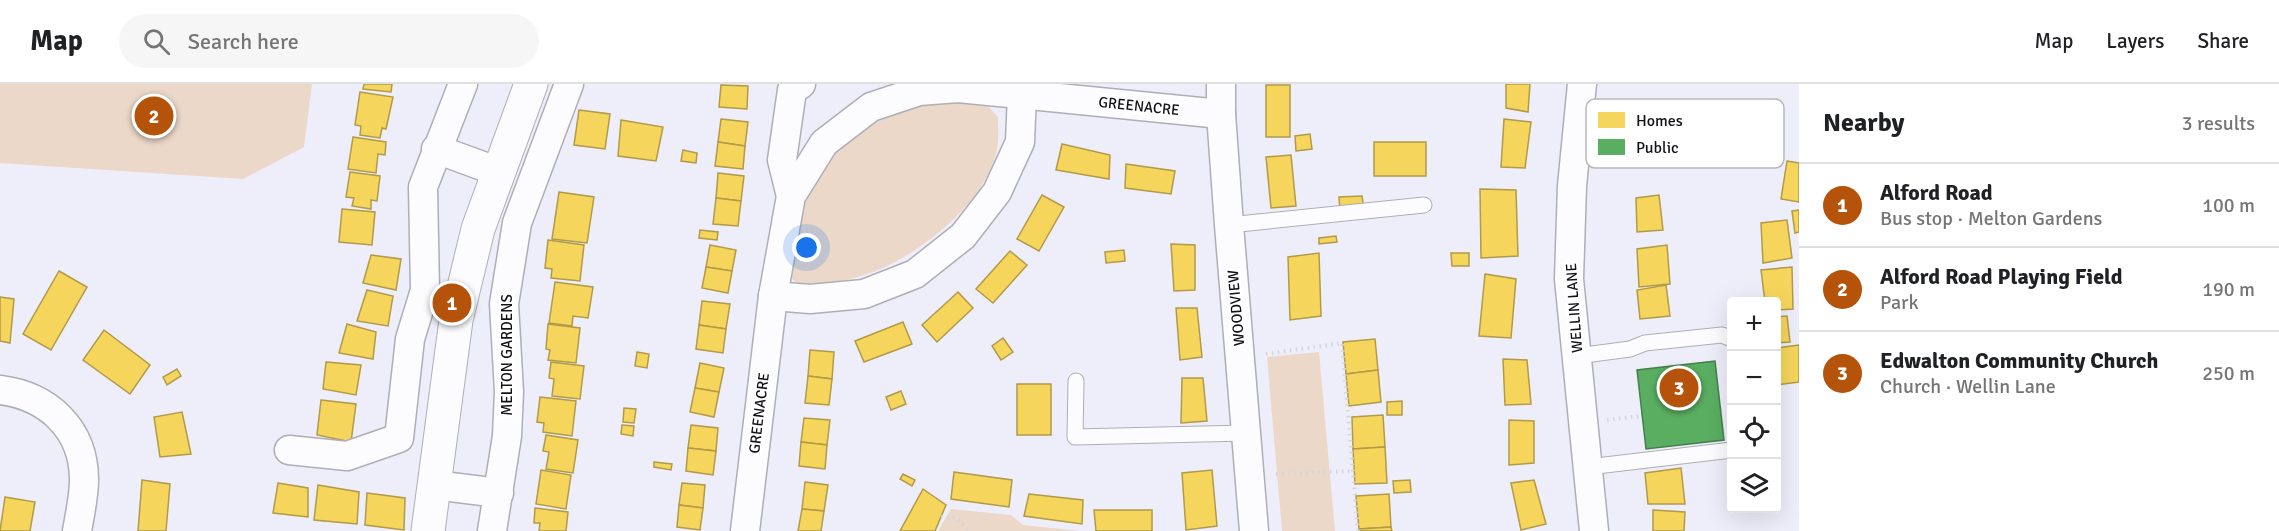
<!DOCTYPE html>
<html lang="en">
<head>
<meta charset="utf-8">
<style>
  body { margin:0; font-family:Signika,sans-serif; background:#f6f6f6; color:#202124 }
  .controls { position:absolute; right:18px; bottom:18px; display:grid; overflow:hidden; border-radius:6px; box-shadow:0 6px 24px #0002 }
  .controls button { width:54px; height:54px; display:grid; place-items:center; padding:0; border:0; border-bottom:2px solid #e0e0e0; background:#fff; color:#202124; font:30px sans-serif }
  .you { position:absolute; left:807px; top:164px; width:21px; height:21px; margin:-15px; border:4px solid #fff; border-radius:50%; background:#1a73e8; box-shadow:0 0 0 9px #1a73e833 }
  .badge { display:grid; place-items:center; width:39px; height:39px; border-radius:50%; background:#b45309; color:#fff; font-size:20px; font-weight:700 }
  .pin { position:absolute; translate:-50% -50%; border:3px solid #fff; box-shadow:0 2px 6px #0006 }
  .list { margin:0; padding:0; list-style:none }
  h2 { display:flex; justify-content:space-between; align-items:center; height:78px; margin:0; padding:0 24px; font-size:26px }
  h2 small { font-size:20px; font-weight:400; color:#757577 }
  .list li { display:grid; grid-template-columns:39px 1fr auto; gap:18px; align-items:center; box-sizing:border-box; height:84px; padding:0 24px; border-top:2px solid #e0e0e0 }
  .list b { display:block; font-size:22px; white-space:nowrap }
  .list p { margin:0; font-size:20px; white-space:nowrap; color:#757577 }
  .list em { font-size:20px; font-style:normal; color:#757577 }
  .icon { flex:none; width:33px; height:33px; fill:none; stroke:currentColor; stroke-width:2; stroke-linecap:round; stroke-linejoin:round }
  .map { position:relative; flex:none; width:1799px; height:447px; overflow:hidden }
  header { display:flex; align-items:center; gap:36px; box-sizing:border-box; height:84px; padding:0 30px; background:#fff; border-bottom:2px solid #e0e0e0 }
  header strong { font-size:28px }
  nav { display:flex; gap:33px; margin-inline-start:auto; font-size:21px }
  .search { width:420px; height:54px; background:#f6f6f6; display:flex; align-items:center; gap:15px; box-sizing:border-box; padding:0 21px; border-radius:33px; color:#757577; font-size:22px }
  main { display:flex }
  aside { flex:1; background:#fff }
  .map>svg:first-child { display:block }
  .green { fill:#ebd8c8 }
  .homes { fill:#f6d55c; stroke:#b19a48; stroke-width:1.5 }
  .public { fill:#5aae61; stroke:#447f4b; stroke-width:1.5 }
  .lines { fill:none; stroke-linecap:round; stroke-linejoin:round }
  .service-casing { stroke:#aeaeb6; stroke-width:17 }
  .minor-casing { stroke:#aeaeb6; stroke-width:31 }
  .tertiary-casing { stroke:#aeaeb6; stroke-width:35 }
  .path { stroke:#d5d5d9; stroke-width:4; stroke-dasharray:1.5 4.5; stroke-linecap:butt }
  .service { stroke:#fcfcfe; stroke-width:15 }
  .minor { stroke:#fcfcfe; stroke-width:28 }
  .tertiary { stroke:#fcfcfe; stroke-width:33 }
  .labels { text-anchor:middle; stroke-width:6; stroke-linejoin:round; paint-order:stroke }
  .street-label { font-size:15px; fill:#111118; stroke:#fff }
  .key { fill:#fff; stroke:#b8b8ba; stroke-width:1.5 }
  .key-label { font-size:16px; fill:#111118 }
</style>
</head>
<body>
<header>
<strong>Map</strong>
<div class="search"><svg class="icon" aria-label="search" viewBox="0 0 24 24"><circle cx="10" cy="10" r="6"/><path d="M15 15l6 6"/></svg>Search here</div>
<nav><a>Map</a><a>Layers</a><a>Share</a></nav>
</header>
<main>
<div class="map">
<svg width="1799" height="447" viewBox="0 0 1799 447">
  <rect width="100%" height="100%" fill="#eeeefa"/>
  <g class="green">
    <polygon points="0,0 312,0 304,63 243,95 0,79"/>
    <path d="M922,17l63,2 13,14c0,11 1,22 -1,33 -10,47 -64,93 -106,114 -27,14 -58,19 -88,24l-17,-14c5,-21 6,-47 14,-68 23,-57 68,-84 122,-105z"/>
    <polygon points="1319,268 1335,447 1282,447 1267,273"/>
    <polygon points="951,425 1011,431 1023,441 1081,447 938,447"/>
  </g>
  <g class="homes">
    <polygon points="364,0 392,0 391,8 363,5"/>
    <polygon points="1506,0 1530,0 1528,28 1506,24"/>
    <polygon points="721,1 748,2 747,25 719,23"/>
    <rect x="1266" y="1" width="24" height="52"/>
    <polygon points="360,8 393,13 386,45 382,44 380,54 360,51 361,42 355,41"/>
    <polygon points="579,26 610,30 605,65 574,61"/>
    <polygon points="721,35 748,38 745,62 718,58"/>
    <polygon points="1504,35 1531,38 1525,84 1501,83"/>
    <polygon points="621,36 663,43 656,77 618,72"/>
    <polygon points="1310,50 1312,65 1296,67 1295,52"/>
    <polygon points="353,53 386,58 385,71 378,70 376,89 348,85"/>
    <polygon points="718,58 745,62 743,85 715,82"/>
    <rect x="1374" y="58" width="52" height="34"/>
    <polygon points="1062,60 1110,71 1109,95 1056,86"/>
    <polygon points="683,66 697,69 696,79 681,77"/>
    <polygon points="1291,71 1296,122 1271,124 1266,73"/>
    <polygon points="1787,77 1799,79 1799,118 1781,115"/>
    <polygon points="1126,80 1175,87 1171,110 1125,104"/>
    <polygon points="350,88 380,92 377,117 371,116 371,125 352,122 354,114 346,113"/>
    <polygon points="718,89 744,92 741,117 716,114"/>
    <polygon points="1480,105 1516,106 1518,172 1481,174"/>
    <polygon points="559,108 594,113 587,159 552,155"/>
    <polygon points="1042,111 1064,123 1039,167 1017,155"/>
    <polygon points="1659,111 1663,146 1637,148 1636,114"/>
    <polygon points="1362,112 1364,125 1340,127 1339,113"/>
    <polygon points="716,114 741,117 738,142 713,140"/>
    <polygon points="342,125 375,128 372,161 339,158"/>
    <polygon points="1799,126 1799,148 1795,149 1792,127"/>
    <polygon points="1787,136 1792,174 1763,179 1761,139"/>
    <polygon points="700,146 718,148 717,156 699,154"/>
    <polygon points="1336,152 1337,158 1319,160 1319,154"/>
    <polygon points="548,156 584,161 580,197 551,194 552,185 545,184"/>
    <polygon points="1171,160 1195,161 1195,206 1174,207"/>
    <polygon points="710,161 736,166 732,187 706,183"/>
    <polygon points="1667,161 1670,200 1639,203 1637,165"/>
    <polygon points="1124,166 1125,177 1106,179 1105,168"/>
    <polygon points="1010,167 1027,181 993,219 976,205"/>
    <polygon points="1319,169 1321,232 1290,236 1288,173"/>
    <polygon points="1451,169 1469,169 1469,182 1452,182"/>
    <polygon points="371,171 401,175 396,206 363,199"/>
    <polygon points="706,183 732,187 728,209 702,204"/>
    <polygon points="1792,183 1793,225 1776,226 1776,218 1765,218 1761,186"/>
    <polygon points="59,187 87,203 51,266 23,250"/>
    <polygon points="1485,190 1516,195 1511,254 1479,252"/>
    <polygon points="555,198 593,203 588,234 573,232 572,242 549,239"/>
    <polygon points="1666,201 1670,232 1640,235 1637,206"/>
    <polygon points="367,206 393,212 388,242 357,237"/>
    <polygon points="958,208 973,224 937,258 922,241"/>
    <polygon points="0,213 14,215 10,259 0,257"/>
    <polygon points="702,217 730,220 726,245 699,241"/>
    <polygon points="1176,224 1197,224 1202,273 1180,276"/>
    <polygon points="1787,232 1790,258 1776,259 1776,233"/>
    <polygon points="903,238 912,260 864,278 855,257"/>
    <polygon points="347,240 376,248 373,275 339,269"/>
    <polygon points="548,240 580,244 576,279 548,276 550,266 546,265"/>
    <polygon points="699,241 726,245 723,269 696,265"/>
    <polygon points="104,246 150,281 130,310 83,276"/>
    <polygon points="1003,254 1013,268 1001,276 992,262"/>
    <polygon points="1375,255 1378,286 1346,290 1343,258"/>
    <polygon points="1799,261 1799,298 1776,301 1776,264"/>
    <polygon points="810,266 834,268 832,295 808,292"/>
    <polygon points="637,268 649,270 647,284 635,282"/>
    <polygon points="1503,275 1527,276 1531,320 1505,321"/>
    <polygon points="326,278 361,281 356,311 323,305"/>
    <polygon points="551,278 584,282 580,315 552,312 554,295 549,294"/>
    <polygon points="700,279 724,284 719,308 695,304"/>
    <polygon points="177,285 181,292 167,301 163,293"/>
    <polygon points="1378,286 1381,318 1349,322 1346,290"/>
    <polygon points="808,292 832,295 829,321 805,319"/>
    <polygon points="1182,294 1203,294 1207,337 1181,339"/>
    <rect x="1017" y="300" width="34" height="51"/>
    <polygon points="695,304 719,308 714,333 690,328"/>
    <polygon points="901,307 906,320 891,326 886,313"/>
    <polygon points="540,313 576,317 572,352 543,348 544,339 537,338"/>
    <polygon points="321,316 356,320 351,358 317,351"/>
    <polygon points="1402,317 1402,331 1387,331 1387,318"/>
    <polygon points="624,324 636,325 634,339 623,338"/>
    <polygon points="182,328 191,370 160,373 154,333"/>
    <polygon points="1383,331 1385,363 1353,365 1352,333"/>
    <polygon points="804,334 830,336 827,361 801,358"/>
    <polygon points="1509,336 1534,337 1534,379 1509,381"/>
    <polygon points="622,341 634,342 633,352 621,350"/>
    <polygon points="691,341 718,344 716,367 688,364"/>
    <polygon points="546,351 578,356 573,389 546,385 549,368 543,367"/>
    <polygon points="801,358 827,361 825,385 799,382"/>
    <polygon points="1385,363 1387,399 1355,400 1353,365"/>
    <polygon points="688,364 716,367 713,391 686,387"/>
    <polygon points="654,378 672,380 671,386 654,383"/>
    <polygon points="1681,384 1685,420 1648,420 1645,389"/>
    <polygon points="541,386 571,391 566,425 536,420"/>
    <polygon points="1212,386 1217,442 1186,446 1182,389"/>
    <polygon points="954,388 1012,396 1009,423 951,415"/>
    <polygon points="903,390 915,396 912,402 900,395"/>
    <polygon points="142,396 170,400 166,447 138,447"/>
    <polygon points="1410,396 1411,408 1394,409 1393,397"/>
    <polygon points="1534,396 1546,440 1521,446 1511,399"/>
    <polygon points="805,398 828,401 824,427 802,425"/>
    <polygon points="278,399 308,404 308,433 273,429"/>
    <polygon points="682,399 705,401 703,424 679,421"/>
    <polygon points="318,401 359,408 357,440 314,436"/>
    <polygon points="923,405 946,421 935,447 900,447"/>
    <polygon points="367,409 405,414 404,446 365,441"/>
    <polygon points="1029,410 1083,416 1082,440 1024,432"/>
    <polygon points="1389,410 1391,443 1359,445 1356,412"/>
    <polygon points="5,413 35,418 30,447 0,447"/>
    <polygon points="679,421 703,424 700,446 677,443"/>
    <polygon points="535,424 568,428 566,447 539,447 540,439 534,439"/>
    <polygon points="802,425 824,427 821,447 798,447"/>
    <polygon points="1094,426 1152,426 1152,447 1096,447"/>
    <polygon points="1653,426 1685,428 1684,447 1653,447"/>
    <polygon points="1391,443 1392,447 1359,447 1359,445"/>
  </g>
  <polygon class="public" points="1715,277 1724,356 1646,365 1637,286"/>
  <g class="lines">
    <g class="service-casing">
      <g id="service">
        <polyline points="1229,141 1424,121"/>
        <polyline points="1577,272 1630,265 1645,259 1722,251 1732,255"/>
        <polyline points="1076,297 1075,353 1246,349"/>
        <polyline points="1588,383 1732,366"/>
      </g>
    </g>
    <g class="minor-casing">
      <g id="minor">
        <polyline points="1221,0 1221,30 1229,141 1254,447"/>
        <polyline points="1582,0 1572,102 1569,195 1594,447"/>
        <polyline points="436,65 499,88"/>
        <polyline points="791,112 782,76 792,6 801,0"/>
        <polyline points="773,212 810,215 864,210 915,190 963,152 997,108 1020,58 1022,10"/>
        <path d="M0,306c48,6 84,39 84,90 0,16 -4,34 -7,51"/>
        <polyline points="289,366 347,372 399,354 410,255 425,206 423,103 463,0"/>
        <polyline points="434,401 499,409"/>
        <polyline points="492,447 507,352 509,308 504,220 517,139 569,0"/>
        <polyline points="745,447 773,212 791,112 824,59 871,23 919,7 958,4 1221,30"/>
      </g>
    </g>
    <g class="tertiary-casing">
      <polyline id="tertiary" points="428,447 456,236 478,145 531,0"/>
    </g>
    <g class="path">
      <polyline points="1266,270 1342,259 1358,447"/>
      <polyline points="1607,336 1642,332"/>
      <polyline points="1276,390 1353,387"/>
      <polyline points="941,433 957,434 969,447"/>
    </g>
    <use href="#service" class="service"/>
    <use href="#minor" class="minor"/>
    <use href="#tertiary" class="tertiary"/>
  </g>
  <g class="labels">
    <g class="street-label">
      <text transform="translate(1139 22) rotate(6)" y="5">GREENACRE</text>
      <text transform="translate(1236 224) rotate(-95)" y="5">WOODVIEW</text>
      <text transform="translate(1574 224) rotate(-94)" y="5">WELLIN LANE</text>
      <text transform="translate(507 271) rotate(-90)" y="5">MELTON GARDENS</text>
      <text transform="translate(759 329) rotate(-83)" y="5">GREENACRE</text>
    </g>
  </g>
  <rect x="1586" y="15" width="198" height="69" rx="9" class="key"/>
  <rect x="1598" y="28" width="27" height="16" fill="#f6d55c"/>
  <rect x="1598" y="55" width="27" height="16" fill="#5aae61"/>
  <g class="key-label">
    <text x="1636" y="42">Homes</text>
    <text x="1636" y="69">Public</text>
  </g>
</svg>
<div class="controls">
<button>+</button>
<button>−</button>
<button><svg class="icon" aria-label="locate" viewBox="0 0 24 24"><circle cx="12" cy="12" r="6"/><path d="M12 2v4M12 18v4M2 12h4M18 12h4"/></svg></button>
<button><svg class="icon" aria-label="layers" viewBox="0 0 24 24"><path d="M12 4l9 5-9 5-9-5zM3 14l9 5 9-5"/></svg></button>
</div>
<div class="you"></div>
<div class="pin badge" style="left:452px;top:219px">1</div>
<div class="pin badge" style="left:154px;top:32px">2</div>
<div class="pin badge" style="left:1679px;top:304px">3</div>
</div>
<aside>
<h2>Nearby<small>3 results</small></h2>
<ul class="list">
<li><span class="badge">1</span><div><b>Alford Road</b><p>Bus stop · Melton Gardens</p></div><em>100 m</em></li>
<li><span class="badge">2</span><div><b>Alford Road Playing Field</b><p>Park</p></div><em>190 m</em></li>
<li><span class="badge">3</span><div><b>Edwalton Community Church</b><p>Church · Wellin Lane</p></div><em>250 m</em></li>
</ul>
</aside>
</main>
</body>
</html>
